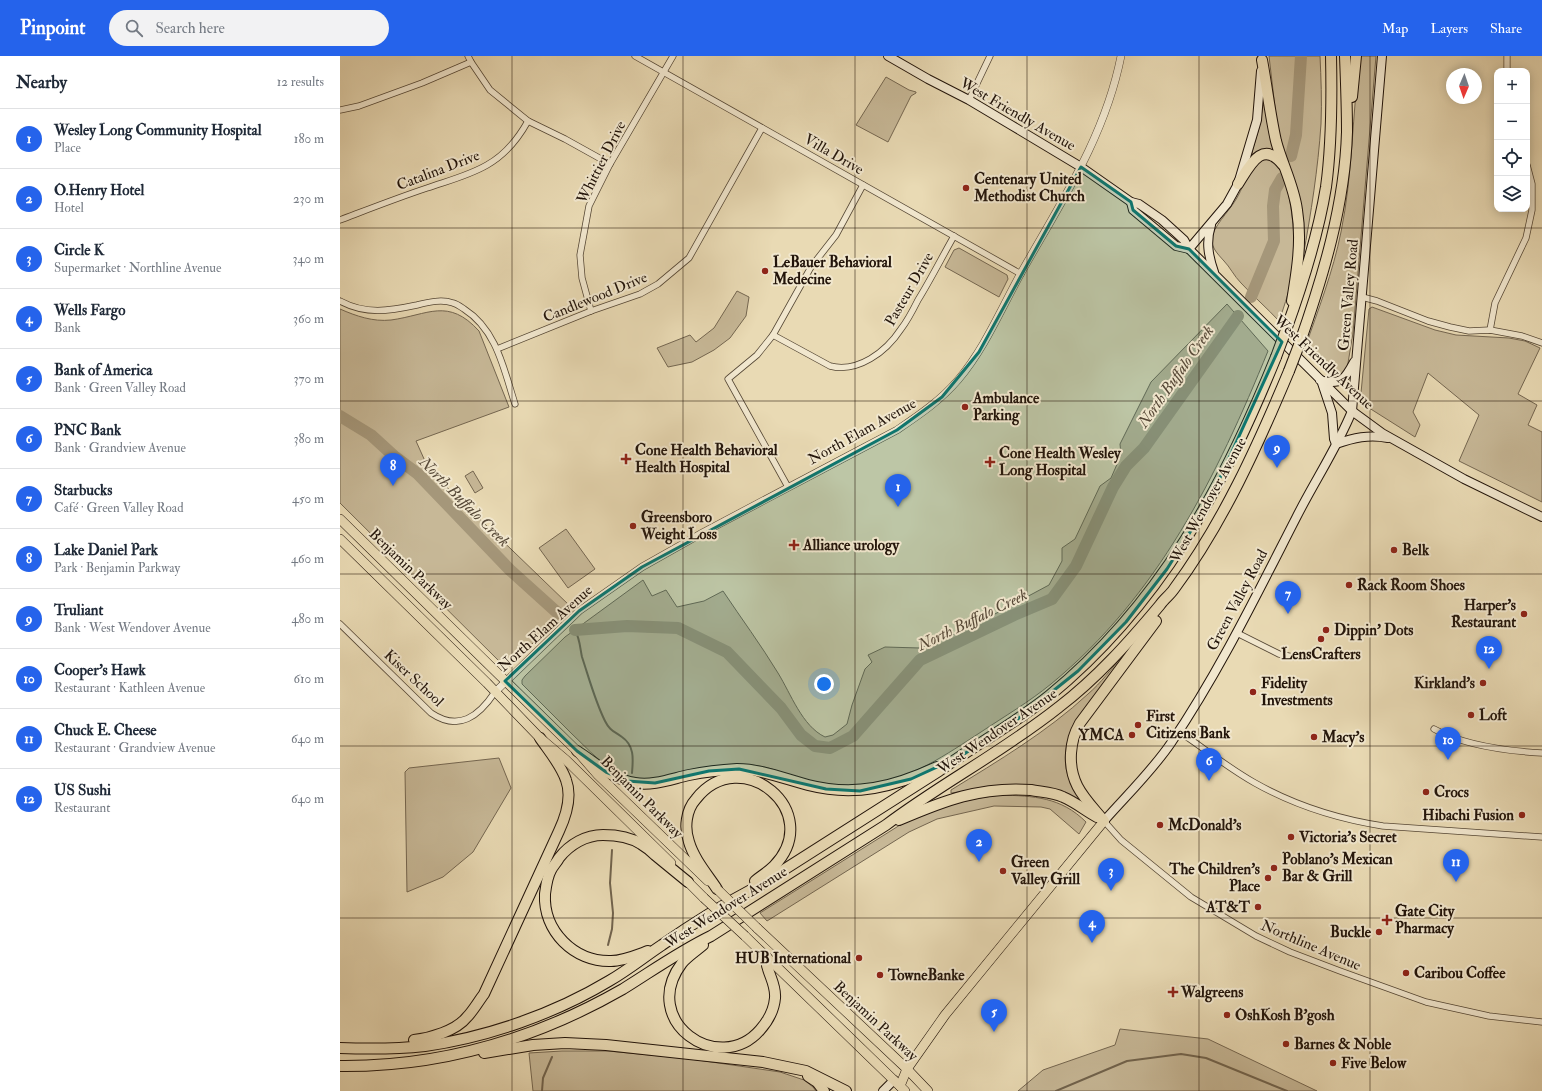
<!DOCTYPE html>
<html lang="en">
<head>
<meta charset="utf-8">
<style>
  body { margin:0; font-family:"IM FELL Double Pica",serif; background:#f2f2f3; color:#1f2937 }
  .controls { position:absolute; right:12px; top:12px; display:grid; overflow:hidden; border-radius:8px; box-shadow:0 2px 10px #0003 }
  .controls button { width:36px; height:36px; display:grid; place-items:center; padding:0; border:0; border-bottom:1px solid #e0e1e3; background:#fff; color:#1f2937; font:20px sans-serif }
  .compass { position:absolute; left:1106px; top:12px; width:36px; height:36px; border-radius:50%; background:#fff; box-shadow:0 2px 10px #0003; rotate:182deg }
  .you { position:absolute; left:484px; top:628px; width:14px; height:14px; margin:-10px; border:3px solid #fff; border-radius:50%; background:#1a73e8; box-shadow:0 0 0 6px #1a73e833 }
  .badge { display:grid; place-items:center; width:26px; height:26px; border-radius:50%; background:#2563eb; color:#fff; font-size:13px; font-weight:700 }
  .pin { position:absolute; translate:-50% -33px; filter:drop-shadow(0 1px 2px #0008) }
  .pin::after { content:''; position:absolute; top:21px; width:14px; height:12px; background:inherit; clip-path:polygon(0 0,100% 0,50% 100%) }
  .list { margin:0; padding:0; list-style:none }
  h2 { display:flex; justify-content:space-between; align-items:center; height:52px; margin:0; padding:0 16px; font-size:17px }
  h2 small { font-size:13px; font-weight:400; color:#747a83 }
  .list li { display:grid; grid-template-columns:26px 1fr auto; gap:12px; align-items:center; box-sizing:border-box; height:60px; padding:0 16px; border-top:1px solid #e0e1e3 }
  .list b { display:block; font-size:15px; white-space:nowrap }
  .list p { margin:0; font-size:13px; white-space:nowrap; color:#747a83 }
  .list em { font-size:13px; font-style:normal; color:#747a83 }
  .icon { flex:none; width:22px; height:22px; fill:none; stroke:currentColor; stroke-width:2; stroke-linecap:round; stroke-linejoin:round }
  .map { position:relative; flex:none; width:1202px; height:1035px; overflow:hidden }
  header { display:flex; align-items:center; gap:24px; box-sizing:border-box; height:56px; padding:0 20px; background:#2563eb; color:#fff }
  header strong { font-size:19px }
  nav { display:flex; gap:22px; margin-inline-start:auto; font-size:14px }
  .search { width:280px; height:36px; background:#f2f2f3; display:flex; align-items:center; gap:10px; box-sizing:border-box; padding:0 14px; border-radius:22px; color:#747a83; font-size:15px }
  main { display:flex }
  aside { flex:1; background:#fff }
  .map>svg:first-child { display:block }
  .green { fill:#c7b897; stroke:#746650 }
  .lines { fill:none; stroke-linecap:round; stroke-linejoin:round }
  .stream { stroke:#71634d; stroke-width:2 }
  .river { stroke:#a5977a; stroke-width:12 }
  .minor-casing { stroke:#544634; stroke-width:7 }
  .tertiary-casing { stroke:#544634; stroke-width:8 }
  .secondary-casing { stroke:#22140a; stroke-width:10 }
  .primary-casing { stroke:#22140a; stroke-width:10 }
  .trunk-casing { stroke:#22140a; stroke-width:10 }
  .motorway-casing { stroke:#22140a; stroke-width:12 }
  .minor { stroke:#f1e7ce; stroke-width:5.5 }
  .tertiary { stroke:#f1e7ce; stroke-width:7 }
  .secondary { stroke:#f1e7ce; stroke-width:8 }
  .primary { stroke:#e9dab4; stroke-width:9 }
  .trunk { stroke:#e9dab4; stroke-width:9 }
  .motorway { stroke:#e9dab4; stroke-width:10 }
  .trunk-bridge-casing { stroke:#22140a; stroke-width:10; stroke-linecap:butt }
  .motorway-bridge-casing { stroke:#22140a; stroke-width:12; stroke-linecap:butt }
  .trunk-bridge { stroke:#e9dab4; stroke-width:9 }
  .motorway-bridge { stroke:#e9dab4; stroke-width:10 }
  .marked { fill:#0f766e; fill-opacity:0.2; stroke:#0f766e; stroke-width:3; stroke-linejoin:round }
  .grid { fill:none; stroke:#22140a; stroke-width:1; stroke-opacity:0.55 }
  .poi-dot { fill:#8f2418; stroke:#f1e7ce; stroke-width:1.5 }
  .labels { text-anchor:middle; stroke-width:4; stroke-linejoin:round; paint-order:stroke }
  .street-label { font-size:15px; fill:#22140a; stroke:#f1e7ce }
  .poi-label { font-size:15px; font-weight:bold; fill:#22140a; stroke:#f1e7ce; text-anchor:start }
  .water-label { font-size:16px; font-style:italic; fill:#564837; stroke:#f1e7ce }
</style>
</head>
<body>
<header>
<strong>Pinpoint</strong>
<div class="search"><svg class="icon" aria-label="search" viewBox="0 0 24 24"><circle cx="10" cy="10" r="6"/><path d="M15 15l6 6"/></svg>Search here</div>
<nav><a>Map</a><a>Layers</a><a>Share</a></nav>
</header>
<main>
<aside>
<h2>Nearby<small>12 results</small></h2>
<ul class="list">
<li><span class="badge">1</span><div><b>Wesley Long Community Hospital</b><p>Place</p></div><em>180 m</em></li>
<li><span class="badge">2</span><div><b>O.Henry Hotel</b><p>Hotel</p></div><em>230 m</em></li>
<li><span class="badge">3</span><div><b>Circle K</b><p>Supermarket · Northline Avenue</p></div><em>340 m</em></li>
<li><span class="badge">4</span><div><b>Wells Fargo</b><p>Bank</p></div><em>360 m</em></li>
<li><span class="badge">5</span><div><b>Bank of America</b><p>Bank · Green Valley Road</p></div><em>370 m</em></li>
<li><span class="badge">6</span><div><b>PNC Bank</b><p>Bank · Grandview Avenue</p></div><em>380 m</em></li>
<li><span class="badge">7</span><div><b>Starbucks</b><p>Café · Green Valley Road</p></div><em>450 m</em></li>
<li><span class="badge">8</span><div><b>Lake Daniel Park</b><p>Park · Benjamin Parkway</p></div><em>460 m</em></li>
<li><span class="badge">9</span><div><b>Truliant</b><p>Bank · West Wendover Avenue</p></div><em>480 m</em></li>
<li><span class="badge">10</span><div><b>Cooper's Hawk</b><p>Restaurant · Kathleen Avenue</p></div><em>610 m</em></li>
<li><span class="badge">11</span><div><b>Chuck E. Cheese</b><p>Restaurant · Grandview Avenue</p></div><em>640 m</em></li>
<li><span class="badge">12</span><div><b>US Sushi</b><p>Restaurant</p></div><em>640 m</em></li>
</ul>
</aside>
<div class="map">
<svg width="1202" height="1035" viewBox="0 0 1202 1035">
  <rect width="100%" height="100%" fill="#e9dab4"/>
  <filter id="stains"><feTurbulence type="fractalNoise" baseFrequency=".005" numOctaves="4"/><feColorMatrix values="0 0 0 0 .2 0 0 0 0 .09 0 0 0 0 .02 0 0 0 .5 -.17"/></filter>
  <radialGradient id="worn" r=".72"><stop offset=".6" stop-color="#630" stop-opacity="0"/><stop offset="1" stop-color="#630" stop-opacity=".3"/></radialGradient>
  <g class="green">
    <path d="M929,0h51c1,22 2,45 1,68 -3,45 -10,89 -18,133l-27,-141z"/>
    <path d="M1020,0h16l-23,277 -6,36 -4,5 -9,1 -10,-6 -19,-21c13,-38 28,-76 36,-116 12,-58 11,-118 19,-176z"/>
    <polygon points="546,21 569,34 576,36 576,37 571,40 548,86 516,69"/>
    <path d="M923,49h2l10,47c-9,-2 -15,-3 -22,2l-1,-2 7,-24z"/>
    <path d="M926,103c2,1 6,1 8,3 18,14 22,84 20,106 -3,18 -9,36 -15,53 -12,-13 -26,-25 -38,-38 -7,-7 -11,-16 -17,-22 -7,-8 -15,-15 -11,-27 4,-12 20,-27 26,-40 7,-13 10,-32 27,-35z"/>
    <polygon points="619,192 667,219 668,223 659,241 605,211 614,194"/>
    <polygon points="397,235 409,241 406,260 390,282 374,294 352,306 328,311 317,292 350,279 356,286 374,272"/>
    <path d="M887,248l41,47c-51,125 -110,245 -217,333 -22,18 -46,32 -70,48 -34,22 -71,48 -113,53 -24,2 -50,-1 -74,-9 -14,-4 -28,-10 -43,-11 -33,-3 -62,7 -94,13 -10,1 -21,2 -30,-1 -22,-8 -39,-28 -55,-43 -17,-17 -33,-33 -50,-50v-4l3,-4 40,-39 78,-57 9,16 14,-6 11,17 27,-6 19,-10c18,27 38,54 55,82 13,21 24,53 47,64l8,-2 14,-11 5,-19 13,-36 7,-7 -4,-7 17,-8 35,1 45,-18 84,-45 13,-24v-13l13,-9 25,-53 11,-8 10,-23 -1,-11 31,-62z"/>
    <polygon points="1032,251 1095,274 1116,279 1169,282 1185,285 1200,292 1178,338 1197,349 1188,369 1202,376 1202,446 1119,405 1139,359 1088,317 1073,356 1080,369 1075,381 1026,350 1023,346 1021,337 1029,253"/>
    <path d="M0,253c16,7 33,13 51,11 37,-5 57,-23 88,11l30,76 -93,34 13,29 141,136 -61,61 -3,1 -166,-165z"/>
    <polygon points="133,415 143,432 135,437 125,420"/>
    <polygon points="226,473 255,513 228,532 199,492"/>
    <path d="M783,599l1,2 -46,61c-19,32 -17,60 8,87l-10,-4 -81,-14 -44,6v-3c47,-29 96,-58 137,-96 13,-11 24,-26 35,-39z"/>
    <polygon points="159,702 171,732 133,796 103,821 67,836 65,716 69,712"/>
    <path d="M660,739c34,1 61,2 86,27l-7,12 -29,-25 -9,-2 -47,-1 -57,13 -28,13 -142,89 -7,-8 140,-88c32,-16 64,-26 100,-30z"/>
    <polygon points="780,973 868,983 977,1035 678,1035 703,1014 775,989"/>
    <polygon points="222,995 268,995 351,1003 440,1016 464,1024 473,1031 476,1035 193,1035 189,997"/>
  </g>
  <g class="lines">
    <g class="stream">
      <path d="M235,574c5,9 5,18 7,27 7,21 13,44 23,64 5,10 9,10 17,16 13,9 11,23 10,36"/>
      <polyline points="268,889 272,873 273,857 270,827 272,794"/>
      <polyline points="202,1035 203,1022 212,1001"/>
      <polyline points="716,1035 787,1005 841,998 866,1002 947,1035"/>
    </g>
    <g class="river">
      <polyline points="951,100 956,79 961,0"/>
      <polyline points="911,241 934,185 933,150 935,134 942,122"/>
      <polyline points="0,360 31,379 54,400 78,418 170,514 221,560"/>
      <polyline points="235,574 287,570 338,572 387,596 441,652 461,679 475,690 490,692 513,680 580,604 674,559 712,543 736,510 773,431 786,410 804,392 898,260"/>
    </g>
    <g class="minor-casing">
      <g id="minor">
        <polyline points="128,0 131,6 150,34 188,65 225,83 270,108"/>
        <polyline points="295,0 681,218"/>
        <polyline points="1167,15 1167,0"/>
        <polyline points="629,44 650,0"/>
        <polyline points="0,54 19,50 82,27 131,6"/>
        <path d="M0,164c29,-11 57,-22 87,-32 20,-7 41,-12 60,-23 18,-10 31,-26 41,-44"/>
        <polyline points="1022,241 1037,245 1088,265 1110,271 1129,275 1150,274 1182,280 1202,287"/>
        <path d="M0,245c26,14 49,10 77,4 12,-3 25,-6 36,-2 4,1 8,4 11,6 33,21 40,61 51,95"/>
        <polyline points="251,255 242,222 240,199 249,150 270,108 333,0"/>
        <polyline points="1150,274 1155,247 1186,182 1192,154 1192,128 1187,109"/>
        <path d="M433,279l57,31c28,7 56,-14 71,-37 7,-9 12,-19 17,-29 13,-21 24,-43 36,-64"/>
        <polyline points="157,293 251,255 300,238 318,228 349,202 422,72"/>
        <polyline points="448,431 388,323 417,299 433,279 471,211 496,179 523,129"/>
        <path d="M0,568l91,89c28,19 48,3 64,-21"/>
        <polyline points="897,577 939,598 953,601"/>
        <path d="M1094,673c31,17 74,22 108,24"/>
        <path d="M838,675c26,17 50,37 77,52 39,22 83,36 128,43l159,11"/>
        <polyline points="764,765 781,784 851,841 916,880 950,896 1000,915 1086,946 1149,960 1202,966"/>
      </g>
    </g>
    <g class="tertiary-casing">
      <path id="tertiary" d="M155,636l84,-81 63,-44 62,-35 193,-102c22,-15 43,-29 61,-50 27,-32 43,-71 63,-107 40,-71 84,-136 100,-217"/>
    </g>
    <g class="secondary-casing">
      <g id="secondary">
        <polyline points="548,0 588,23 629,44 671,69 741,111 791,146 799,148 822,164 844,184 849,193 1012,355 1042,377 1124,423 1202,461"/>
        <polyline points="791,146 793,154 836,190 849,193"/>
        <path d="M871,169c-5,16 -3,30 3,47"/>
        <polyline points="849,193 887,148 898,128 917,64 921,15"/>
        <path d="M980,324c21,6 25,-1 34,-18"/>
        <polyline points="982,327 992,357 994,383 996,388"/>
        <path d="M996,388c17,-6 33,-10 52,-6"/>
        <path d="M764,765c22,-25 48,-50 67,-78 48,-71 86,-149 125,-225 18,-36 41,-70 56,-107l30,-355"/>
        <polyline points="543,1035 554,1024"/>
      </g>
    </g>
    <g class="primary-casing">
      <g id="primary">
        <polyline points="0,463 237,695 258,719 368,825"/>
        <polyline points="0,483 147,627 200,682 226,704 331,807"/>
      </g>
    </g>
    <g class="trunk-casing">
      <g id="trunk">
        <polyline points="348,826 364,842"/>
        <polyline points="417,872 567,1013 588,1035"/>
        <polyline points="405,880 565,1035"/>
        <polyline points="560,1030 567,1013 605,959 764,765"/>
      </g>
    </g>
    <g class="motorway-casing">
      <g id="motorway">
        <path d="M922,4c5,27 8,54 14,81 6,23 18,45 21,69 5,31 0,61 -5,91"/>
        <polyline points="1012,41 1016,0"/>
        <path d="M898,128c11,-17 24,-46 45,-19"/>
        <path d="M946,274c17,-47 32,-94 40,-143 6,-44 6,-87 5,-131"/>
        <path d="M959,289c24,-68 46,-141 48,-213 0,-25 -1,-51 -2,-76"/>
        <path d="M237,695c19,12 34,28 58,32 18,3 36,-4 54,-8 15,-3 31,-5 48,-6 24,0 48,10 71,16 47,12 86,2 129,-18"/>
        <path d="M559,764c44,-19 82,-34 132,-30 10,2 22,2 32,7 12,5 23,14 34,20"/>
        <path d="M764,765c-18,-22 -35,-36 -33,-68 1,-12 3,-19 9,-30l76,-102"/>
        <path d="M377,833c-10,-15 -23,-30 -28,-47 -5,-14 -3,-32 7,-43 45,-57 130,13 78,67 -6,6 -13,10 -19,15"/>
        <path d="M363,889c-7,6 -15,11 -21,18 -44,58 37,114 78,67 8,-9 14,-20 15,-32 1,-11 -4,-19 -7,-29 -2,-4 -1,-8 -2,-12"/>
        <path d="M308,895c-11,4 -25,10 -37,10 -37,1 -68,-30 -66,-67 1,-8 2,-17 6,-24 2,-4 6,-8 8,-12 11,-14 27,-23 44,-23 12,0 27,2 38,9 5,3 10,7 14,11 11,9 22,18 33,27"/>
        <path d="M74,984c16,-2 42,-9 53,-23 6,-6 11,-15 17,-23l75,-163c7,-15 13,-35 7,-51 -5,-15 -17,-29 -26,-42"/>
        <path d="M0,992c28,1 57,1 85,-2 63,-9 129,-32 184,-65 19,-11 35,-24 53,-36 31,-22 64,-42 98,-60l179,-114c36,-26 75,-47 110,-75 111,-91 174,-208 227,-339"/>
        <polyline points="144,997 193,989 225,987 266,989 423,1006 466,1015 506,1035"/>
        <path d="M0,1010c102,1 194,-26 283,-77 29,-18 57,-38 88,-53l175,-111c56,-42 118,-74 173,-118 38,-29 70,-65 101,-102 4,-6 10,-10 14,-16 49,-66 84,-144 115,-218"/>
        <polyline points="468,1020 477,1026 484,1035"/>
      </g>
    </g>
    <use href="#minor" class="minor"/>
    <use href="#tertiary" class="tertiary"/>
    <use href="#secondary" class="secondary"/>
    <use href="#primary" class="primary"/>
    <use href="#trunk" class="trunk"/>
    <use href="#motorway" class="motorway"/>
    <g class="trunk-bridge-casing">
      <g id="trunk-bridge">
        <polyline points="377,833 417,872"/>
        <polyline points="364,842 405,880"/>
      </g>
    </g>
    <g class="motorway-bridge-casing">
      <g id="motorway-bridge">
        <polyline points="936,301 946,274"/>
        <polyline points="949,315 959,289"/>
      </g>
    </g>
    <use href="#trunk-bridge" class="trunk-bridge"/>
    <use href="#motorway-bridge" class="motorway-bridge"/>
  </g>
  <path class="marked" d="M741,111l50,35 2,8 43,36 13,3 93,93 -73,160 -42,67 -41,53 -48,49 -60,48 -57,37 -50,23 -51,12 -34,-2 -87,-20 -30,2 -54,12 -28,-2 -21,-9 -29,-21 -72,-70 74,-70 63,-44 255,-137 45,-33 37,-45z"/>
  <path class="grid" d="M172,0v1035M343,0v1035M515,0v1035M687,0v1035M859,0v1035M1030,0v1035M0,172h1202M0,345h1202M0,518h1202M0,690h1202M0,862h1202"/>
  <g class="poi-dot">
    <circle cx="626" cy="132" r="4"/>
    <circle cx="425" cy="215" r="4"/>
    <circle cx="625" cy="351" r="4"/>
    <path d="M284 397h4v4h4v4h-4v4h-4v-4h-4v-4h4z"/>
    <path d="M648 400h4v4h4v4h-4v4h-4v-4h-4v-4h4z"/>
    <circle cx="293" cy="470" r="4"/>
    <path d="M452 483h4v4h4v4h-4v4h-4v-4h-4v-4h4z"/>
    <circle cx="1054" cy="494" r="4"/>
    <circle cx="1009" cy="529" r="4"/>
    <circle cx="1184" cy="558" r="4"/>
    <circle cx="986" cy="574" r="4"/>
    <circle cx="981" cy="583" r="4"/>
    <circle cx="1143" cy="627" r="4"/>
    <circle cx="913" cy="636" r="4"/>
    <circle cx="1131" cy="659" r="4"/>
    <circle cx="798" cy="669" r="4"/>
    <circle cx="792" cy="679" r="4"/>
    <circle cx="974" cy="681" r="4"/>
    <circle cx="1086" cy="736" r="4"/>
    <circle cx="1182" cy="759" r="4"/>
    <circle cx="820" cy="769" r="4"/>
    <circle cx="951" cy="781" r="4"/>
    <circle cx="934" cy="812" r="4"/>
    <circle cx="663" cy="815" r="4"/>
    <circle cx="928" cy="822" r="4"/>
    <circle cx="918" cy="851" r="4"/>
    <path d="M1045 858h4v4h4v4h-4v4h-4v-4h-4v-4h4z"/>
    <circle cx="1039" cy="876" r="4"/>
    <circle cx="519" cy="902" r="4"/>
    <circle cx="1066" cy="917" r="4"/>
    <circle cx="540" cy="919" r="4"/>
    <path d="M831 930h4v4h4v4h-4v4h-4v-4h-4v-4h4z"/>
    <circle cx="887" cy="959" r="4"/>
    <circle cx="946" cy="988" r="4"/>
    <circle cx="993" cy="1007" r="4"/>
  </g>
  <g class="labels">
    <g class="street-label">
      <text transform="translate(678 58) rotate(30)" y="5">West Friendly Avenue</text>
      <text transform="translate(494 98) rotate(30)" y="5">Villa Drive</text>
      <text transform="translate(261 106) rotate(-63)" y="5">Whittier Drive</text>
      <text transform="translate(98 114) rotate(-21)" y="5">Catalina Drive</text>
      <text transform="translate(569 233) rotate(-60)" y="5">Pasteur Drive</text>
      <text transform="translate(1008 239) rotate(-85)" y="5">Green Valley Road</text>
      <text transform="translate(255 241) rotate(-22)" y="5">Candlewood Drive</text>
      <text transform="translate(984 306) rotate(43)" y="5">West Friendly Avenue</text>
      <text transform="translate(522 375) rotate(-29)" y="5">North Elam Avenue</text>
      <text transform="translate(868 444) rotate(-61)" y="5">West Wendover Avenue</text>
      <text transform="translate(71 513) rotate(44)" y="5">Benjamin Parkway</text>
      <text transform="translate(897 544) rotate(-62)" y="5">Green Valley Road</text>
      <text transform="translate(205 572) rotate(-42)" y="5">North Elam Avenue</text>
      <text transform="translate(74 622) rotate(43)" y="5">Kiser School</text>
      <text transform="translate(657 675) rotate(-34)" y="5">West Wendover Avenue</text>
      <text transform="translate(302 741) rotate(45)" y="5">Benjamin Parkway</text>
      <text transform="translate(386 851) rotate(-32)" y="5">West Wendover Avenue</text>
      <text transform="translate(971 889) rotate(23)" y="5">Northline Avenue</text>
      <text transform="translate(536 965) rotate(43)" y="5">Benjamin Parkway</text>
    </g>
    <g class="poi-label">
      <text x="634" y="128">Centenary United<tspan x="634" dy="17">Methodist Church</tspan></text>
      <text x="433" y="211">LeBauer Behavioral<tspan x="433" dy="17">Medecine</tspan></text>
      <text x="633" y="347">Ambulance<tspan x="633" dy="17">Parking</tspan></text>
      <text x="295" y="399">Cone Health Behavioral<tspan x="295" dy="17">Health Hospital</tspan></text>
      <text x="659" y="402">Cone Health Wesley<tspan x="659" dy="17">Long Hospital</tspan></text>
      <text x="301" y="466">Greensboro<tspan x="301" dy="17">Weight Loss</tspan></text>
      <text x="463" y="494">Alliance urology</text>
      <text x="1062" y="499">Belk</text>
      <text x="1017" y="534">Rack Room Shoes</text>
      <text x="1176" y="554" text-anchor="end">Harper's<tspan x="1176" dy="17">Restaurant</tspan></text>
      <text x="994" y="579">Dippin' Dots</text>
      <text x="981" y="603" text-anchor="middle">LensCrafters</text>
      <text x="921" y="632">Fidelity<tspan x="921" dy="17">Investments</tspan></text>
      <text x="1135" y="632" text-anchor="end">Kirkland's</text>
      <text x="1139" y="664">Loft</text>
      <text x="806" y="665">First<tspan x="806" dy="17">Citizens Bank</tspan></text>
      <text x="784" y="684" text-anchor="end">YMCA</text>
      <text x="982" y="686">Macy's</text>
      <text x="1094" y="741">Crocs</text>
      <text x="1174" y="764" text-anchor="end">Hibachi Fusion</text>
      <text x="828" y="774">McDonald's</text>
      <text x="959" y="786">Victoria's Secret</text>
      <text x="942" y="808">Poblano's Mexican<tspan x="942" dy="17">Bar &amp; Grill</tspan></text>
      <text x="671" y="811">Green<tspan x="671" dy="17">Valley Grill</tspan></text>
      <text x="920" y="818" text-anchor="end">The Children's<tspan x="920" dy="17">Place</tspan></text>
      <text x="910" y="856" text-anchor="end">AT&amp;T</text>
      <text x="1055" y="860">Gate City<tspan x="1055" dy="17">Pharmacy</tspan></text>
      <text x="1031" y="881" text-anchor="end">Buckle</text>
      <text x="511" y="907" text-anchor="end">HUB International</text>
      <text x="1074" y="922">Caribou Coffee</text>
      <text x="548" y="924">TowneBanke</text>
      <text x="841" y="941">Walgreens</text>
      <text x="895" y="964">OshKosh B'gosh</text>
      <text x="954" y="993">Barnes &amp; Noble</text>
      <text x="1001" y="1012">Five Below</text>
    </g>
    <g class="water-label">
      <text transform="translate(835 320) rotate(-55)" y="6">North Buffalo Creek</text>
      <text transform="translate(125 445) rotate(45)" y="6">North Buffalo Creek</text>
      <text transform="translate(632 563) rotate(-26)" y="6">North Buffalo Creek</text>
    </g>
  </g>
  <rect width="100%" height="100%" filter="url(#stains)"/>
  <rect width="100%" height="100%" fill="url(#worn)"/>
</svg>
<div class="controls">
<button>+</button>
<button>−</button>
<button><svg class="icon" aria-label="locate" viewBox="0 0 24 24"><circle cx="12" cy="12" r="6"/><path d="M12 2v4M12 18v4M2 12h4M18 12h4"/></svg></button>
<button><svg class="icon" aria-label="layers" viewBox="0 0 24 24"><path d="M12 4l9 5-9 5-9-5zM3 14l9 5 9-5"/></svg></button>
</div>
<svg class="compass" viewBox="-18 -18 36 36"><path d="M0-13l5 13h-10z" fill="#e53935"/><path d="M0 13l5-13h-10z" fill="#747a83"/></svg>
<div class="you"></div>
<div class="pin badge" style="left:558px;top:451px">1</div>
<div class="pin badge" style="left:639px;top:806px">2</div>
<div class="pin badge" style="left:771px;top:835px">3</div>
<div class="pin badge" style="left:752px;top:887px">4</div>
<div class="pin badge" style="left:654px;top:976px">5</div>
<div class="pin badge" style="left:869px;top:725px">6</div>
<div class="pin badge" style="left:948px;top:558px">7</div>
<div class="pin badge" style="left:53px;top:430px">8</div>
<div class="pin badge" style="left:937px;top:412px">9</div>
<div class="pin badge" style="left:1108px;top:704px">10</div>
<div class="pin badge" style="left:1116px;top:826px">11</div>
<div class="pin badge" style="left:1149px;top:613px">12</div>
</div>
</main>
</body>
</html>
